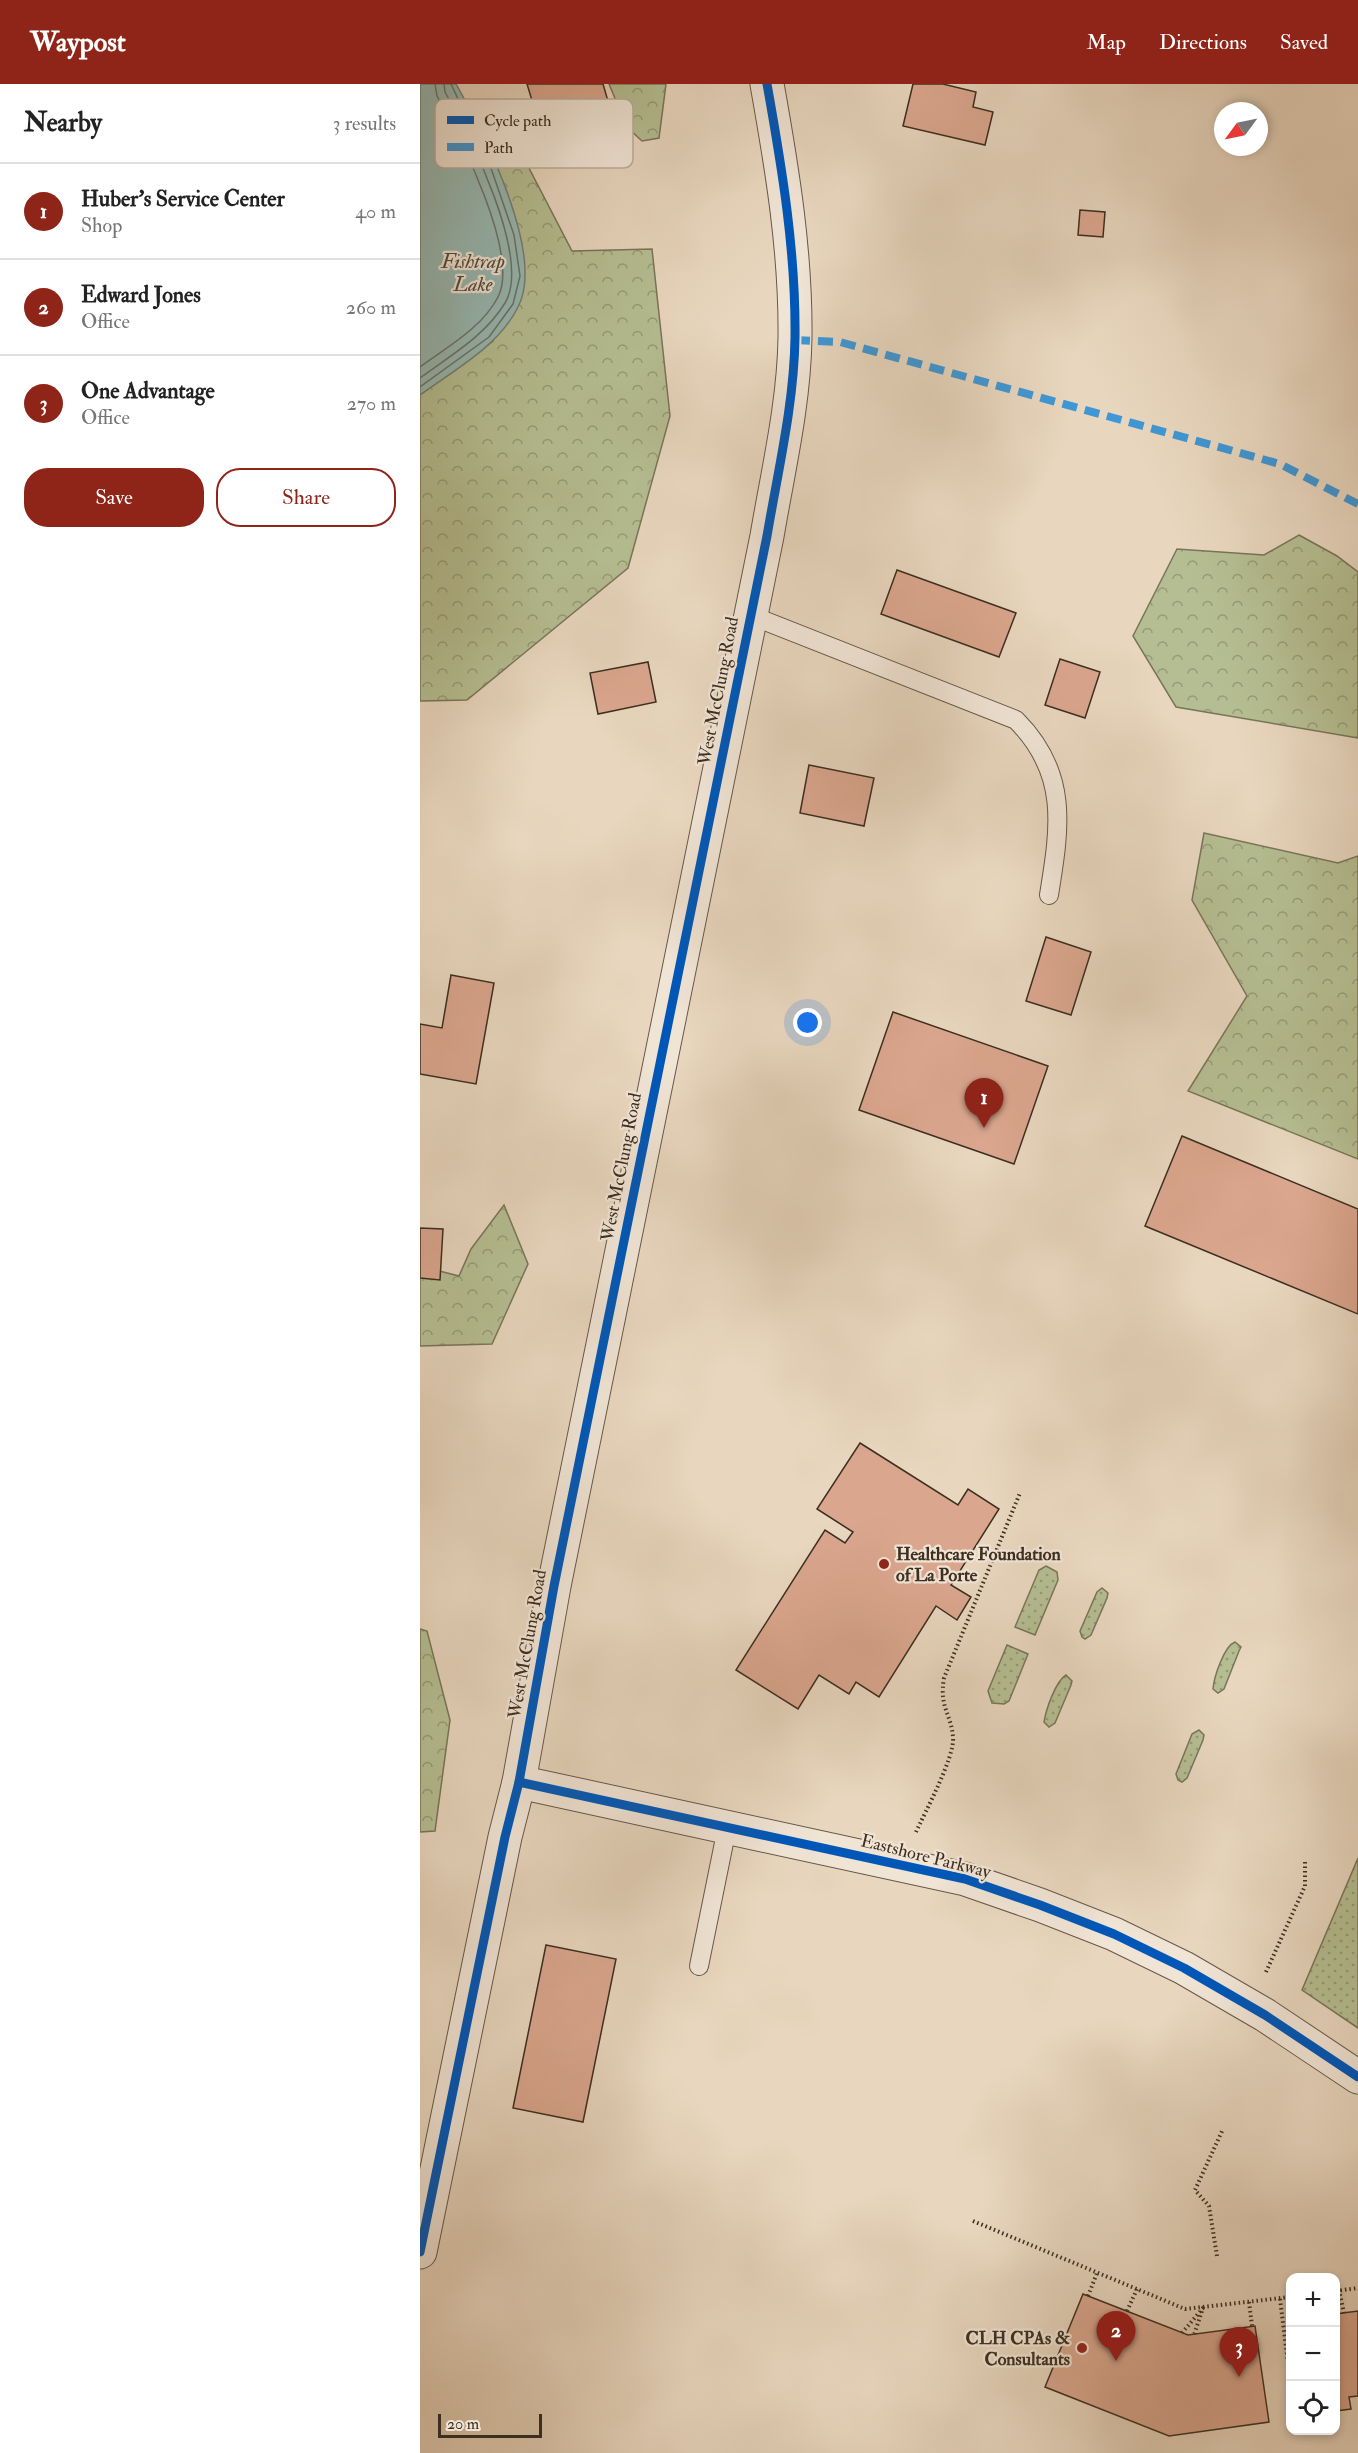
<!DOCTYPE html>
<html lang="en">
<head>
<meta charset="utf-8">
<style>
  body { margin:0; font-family:"IM FELL Double Pica",serif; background:#f6f6f6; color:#222 }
  .controls { position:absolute; right:18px; bottom:18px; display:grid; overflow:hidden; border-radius:12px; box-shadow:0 3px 9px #0003 }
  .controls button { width:54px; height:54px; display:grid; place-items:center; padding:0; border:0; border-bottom:2px solid #e0e0e0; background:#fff; color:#222; font:30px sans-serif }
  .compass { position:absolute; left:794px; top:18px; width:54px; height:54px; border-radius:50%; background:#fff; box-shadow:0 3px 9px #0003; rotate:237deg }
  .scale { position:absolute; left:18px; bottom:15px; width:104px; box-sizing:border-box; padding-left:6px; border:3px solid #3c2e20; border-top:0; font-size:16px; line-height:21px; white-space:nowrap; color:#3c2e20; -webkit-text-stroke:4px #f0e4d5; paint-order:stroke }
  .you { position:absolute; left:388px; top:939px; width:21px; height:21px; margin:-15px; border:4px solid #fff; border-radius:50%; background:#1a73e8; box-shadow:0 0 0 9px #1a73e833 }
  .badge { display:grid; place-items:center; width:39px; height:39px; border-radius:50%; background:#8f2418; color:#fff; font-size:20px; font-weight:700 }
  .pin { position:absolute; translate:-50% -50px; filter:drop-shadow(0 2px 3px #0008) }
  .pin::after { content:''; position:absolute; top:32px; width:21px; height:18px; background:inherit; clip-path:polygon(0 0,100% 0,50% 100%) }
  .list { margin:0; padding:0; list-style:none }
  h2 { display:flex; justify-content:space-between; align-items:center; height:78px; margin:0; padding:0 24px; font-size:26px }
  h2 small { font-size:20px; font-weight:400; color:#767676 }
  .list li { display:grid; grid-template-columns:39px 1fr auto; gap:18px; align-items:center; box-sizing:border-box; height:96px; padding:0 24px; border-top:2px solid #e0e0e0 }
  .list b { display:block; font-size:22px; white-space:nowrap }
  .list p { margin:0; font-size:20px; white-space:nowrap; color:#767676 }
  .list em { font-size:20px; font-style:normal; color:#767676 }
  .actions { display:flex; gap:12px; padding:18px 24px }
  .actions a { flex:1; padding:14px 0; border:2px solid #8f2418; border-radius:24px; text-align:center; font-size:21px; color:#8f2418 }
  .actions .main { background:#8f2418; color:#fff }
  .icon { flex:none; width:33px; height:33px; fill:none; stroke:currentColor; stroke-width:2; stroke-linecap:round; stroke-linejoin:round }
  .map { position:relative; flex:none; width:938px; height:2369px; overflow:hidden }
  header { display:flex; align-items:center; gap:36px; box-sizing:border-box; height:84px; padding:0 30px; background:#8f2418; color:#fff }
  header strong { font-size:28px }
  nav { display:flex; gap:33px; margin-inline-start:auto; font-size:21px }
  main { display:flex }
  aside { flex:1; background:#fff }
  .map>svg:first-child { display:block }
  .grass { fill:url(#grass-dots); stroke:#787659; stroke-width:1.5 }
  .forest { fill:url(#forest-crowns); stroke:#787659; stroke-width:1.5 }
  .water { fill:#97b9b3; stroke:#738178; stroke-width:1.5 }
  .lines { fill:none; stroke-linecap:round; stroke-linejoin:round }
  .shore { stroke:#6a746a; stroke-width:1.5 }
  .building { fill:#daa68e; stroke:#3c2e20; stroke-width:1.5 }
  .service-casing { stroke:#675848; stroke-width:20 }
  .minor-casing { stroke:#675848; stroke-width:35 }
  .tertiary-casing { stroke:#675848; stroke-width:35 }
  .path { stroke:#3c2e20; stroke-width:4; stroke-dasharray:1.5 3; stroke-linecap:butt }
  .service { stroke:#f0e4d5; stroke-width:18 }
  .minor { stroke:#f0e4d5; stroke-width:33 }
  .tertiary { stroke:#f0e4d5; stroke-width:33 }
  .quiet { stroke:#3f97d5; stroke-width:8; stroke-dasharray:15 8; stroke-linecap:butt }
  .cycleway-casing { stroke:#f0e4d5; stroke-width:13 }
  .cycleway { stroke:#0057b8; stroke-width:9 }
  .poi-dot { fill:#8f2418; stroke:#f0e4d5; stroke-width:2 }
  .labels { text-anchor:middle; stroke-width:4.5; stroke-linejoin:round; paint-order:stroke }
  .street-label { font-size:18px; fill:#3c2e20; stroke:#f0e4d5 }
  .poi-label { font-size:18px; font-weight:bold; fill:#3c2e20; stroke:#f0e4d5; text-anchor:start }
  .water-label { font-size:20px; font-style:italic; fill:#4e4a3d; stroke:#f0e4d5 }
  .key { fill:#f0e4d5; stroke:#baad9f; stroke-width:1.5 }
  .key-label { font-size:16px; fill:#3c2e20 }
</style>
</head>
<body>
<header>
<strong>Waypost</strong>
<nav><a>Map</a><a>Directions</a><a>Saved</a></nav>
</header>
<main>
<aside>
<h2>Nearby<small>3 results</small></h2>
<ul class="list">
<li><span class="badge">1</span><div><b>Huber's Service Center</b><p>Shop</p></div><em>40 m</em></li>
<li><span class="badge">2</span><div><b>Edward Jones</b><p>Office</p></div><em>260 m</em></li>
<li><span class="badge">3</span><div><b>One Advantage</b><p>Office</p></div><em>270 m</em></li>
</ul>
<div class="actions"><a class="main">Save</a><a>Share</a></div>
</aside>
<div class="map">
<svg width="938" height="2369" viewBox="0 0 938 2369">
  <defs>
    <pattern id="grass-dots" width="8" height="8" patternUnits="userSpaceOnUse" patternTransform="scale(1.5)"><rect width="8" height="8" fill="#b5be92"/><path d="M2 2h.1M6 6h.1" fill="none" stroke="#949b77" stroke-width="1.8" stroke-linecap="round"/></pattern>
    <pattern id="forest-crowns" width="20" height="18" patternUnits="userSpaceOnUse" patternTransform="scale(1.5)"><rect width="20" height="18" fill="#b5be92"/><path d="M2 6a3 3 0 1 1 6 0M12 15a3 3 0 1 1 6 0" fill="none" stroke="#949b77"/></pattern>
  </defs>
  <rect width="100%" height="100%" fill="#e8d6be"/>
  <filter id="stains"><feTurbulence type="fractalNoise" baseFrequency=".00333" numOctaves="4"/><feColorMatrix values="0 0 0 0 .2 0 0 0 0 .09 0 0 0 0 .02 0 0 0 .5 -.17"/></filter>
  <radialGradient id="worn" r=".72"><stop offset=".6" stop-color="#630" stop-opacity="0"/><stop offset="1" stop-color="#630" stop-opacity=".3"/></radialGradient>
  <g class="grass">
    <polygon points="626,1482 637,1488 638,1496 615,1551 595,1543 619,1486"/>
    <polygon points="682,1504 688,1509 687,1514 671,1551 665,1555 662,1553 660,1547 677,1508"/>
    <path d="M815,1558l6,5 -2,4 -15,38 -6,4 -5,-4c1,-12 11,-43 22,-47z"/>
    <polygon points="587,1561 608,1570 589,1617 584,1620 572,1619 568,1607"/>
    <path d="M646,1591l6,6 -1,4 -16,38 -6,4 -5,-5c2,-12 11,-40 22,-47z"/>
    <polygon points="779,1646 784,1651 783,1656 767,1694 762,1698 758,1696 756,1690 772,1650"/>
    <polygon points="938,1774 938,1944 882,1906"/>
  </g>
  <g class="forest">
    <polygon points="189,0 246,0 239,54 222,57 207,43"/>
    <polygon points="44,15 98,63 152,167 232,165 250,332 208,484 47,616 0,617 0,311 73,257 78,84"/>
    <polygon points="879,451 917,472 938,488 938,654 756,623 713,552 757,465 844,471"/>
    <polygon points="784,749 918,779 938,772 938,1075 768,1007 827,912 772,816"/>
    <polygon points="84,1121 108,1180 72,1260 0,1262 0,1182 39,1192 51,1165"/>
    <polygon points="0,1545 7,1547 30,1636 15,1747 0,1748"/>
  </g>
  <path class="water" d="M0,0h36c27,48 90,170 62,223 -19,39 -64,63 -98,88z"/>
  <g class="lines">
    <g class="shore">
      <path d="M0,283c27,-20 62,-39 78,-70 22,-43 -38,-160 -61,-201l-2,-12"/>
      <path d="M0,294c31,-23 65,-42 85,-75 27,-45 -36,-169 -60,-211l-1,-8"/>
      <polyline points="0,303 69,253 93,220 100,192 94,151 72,87 31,0"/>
    </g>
  </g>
  <g class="building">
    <polygon points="107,0 183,0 197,48 128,69"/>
    <polygon points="493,0 523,0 556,8 553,23 573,28 565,61 483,42"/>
    <polygon points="660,126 685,128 683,153 658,151"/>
    <polygon points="477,486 596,529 579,573 461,530"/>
    <polygon points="640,575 680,588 665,634 625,621"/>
    <polygon points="228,578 236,618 178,630 170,589"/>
    <polygon points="389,681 454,694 444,742 380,729"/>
    <polygon points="626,853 671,868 651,931 606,917"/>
    <polygon points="31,891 74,899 56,1000 0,990 0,940 22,944"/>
    <polygon points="473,928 628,982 594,1080 439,1026"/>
    <polygon points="762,1052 938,1125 938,1230 725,1142"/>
    <polygon points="0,1144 23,1145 20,1196 0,1194"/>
    <polygon points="440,1359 538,1421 548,1405 579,1425 531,1501 551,1513 537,1536 516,1522 459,1613 436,1598 429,1610 399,1591 378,1625 316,1586 405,1446 425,1459 433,1448 397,1425"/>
    <polygon points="126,1861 196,1875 163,2038 93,2024"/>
    <polygon points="663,2210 768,2251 835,2242 849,2338 749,2352 625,2303"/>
    <polygon points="938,2227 938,2312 929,2313 931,2325 916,2327 916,2230"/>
  </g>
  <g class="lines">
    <g class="service-casing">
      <g id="service">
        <path d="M330,531l266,105c53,53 44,107 33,175"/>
        <polyline points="279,1882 307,1744"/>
      </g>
    </g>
    <g class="minor-casing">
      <polyline id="minor" points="99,1698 545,1795 620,1821 694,1850 764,1884 845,1931 938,1993"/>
    </g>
    <g class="tertiary-casing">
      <path id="tertiary" d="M0,2168l85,-415 14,-55 35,-196 213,-1050c11,-65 27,-132 28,-198 1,-86 -13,-170 -28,-254"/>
    </g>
    <g class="path">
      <path d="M496,1748c9,-20 39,-75 37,-95 -2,-24 -14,-29 -9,-59l76,-185"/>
      <polyline points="846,1888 885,1802 885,1775"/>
      <polyline points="553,2137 765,2225 870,2213"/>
      <polyline points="797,2172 789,2122 775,2106 803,2045"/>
      <polyline points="919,2206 924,2229"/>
      <polyline points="916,2207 938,2204"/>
      <polyline points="668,2212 677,2189"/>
      <polyline points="860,2215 870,2295"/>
      <polyline points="829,2218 832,2242"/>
      <polyline points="707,2227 717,2205"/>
      <polyline points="762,2249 783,2224 774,2251"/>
    </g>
    <use href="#service" class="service"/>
    <use href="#minor" class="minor"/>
    <use href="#tertiary" class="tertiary"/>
    <polyline class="quiet" points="375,256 420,258 860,380 938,420"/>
    <g class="cycleway-casing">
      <g id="cycleway">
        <polyline points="99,1698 545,1795 620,1821 694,1850 764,1884 845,1931 938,1993"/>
        <path d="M0,2168l85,-415 14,-55 35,-196 213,-1050c11,-65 27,-132 28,-198 1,-86 -13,-170 -28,-254"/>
      </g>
    </g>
    <use href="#cycleway" class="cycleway"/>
  </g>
  <g class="poi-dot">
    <circle cx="464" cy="1480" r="6"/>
    <circle cx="662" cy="2264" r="6"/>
  </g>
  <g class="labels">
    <g class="street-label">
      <text transform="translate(298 607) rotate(-79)" y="6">West McClung Road</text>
      <text transform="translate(201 1083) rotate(-79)" y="6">West McClung Road</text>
      <text transform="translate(107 1560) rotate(-80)" y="6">West McClung Road</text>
      <text transform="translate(506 1772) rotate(14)" y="6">Eastshore Parkway</text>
    </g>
    <g class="poi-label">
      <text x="476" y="1476">Healthcare Foundation<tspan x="476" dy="21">of La Porte</tspan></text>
      <text x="650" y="2260" text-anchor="end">CLH CPAs &amp;<tspan x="650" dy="21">Consultants</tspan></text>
    </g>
    <g class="water-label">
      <text x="53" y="184">Fishtrap<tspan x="53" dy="23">Lake</tspan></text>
    </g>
  </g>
  <rect x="15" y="15" width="198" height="69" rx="9" class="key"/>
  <rect x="27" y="32" width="27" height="8" fill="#0057b8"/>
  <rect x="27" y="59" width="27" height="8" fill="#3f97d5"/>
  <g class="key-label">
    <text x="64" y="42">Cycle path</text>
    <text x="64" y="69">Path</text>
  </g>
  <rect width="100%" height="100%" filter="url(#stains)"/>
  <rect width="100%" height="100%" fill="url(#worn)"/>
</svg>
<div class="controls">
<button>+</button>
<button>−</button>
<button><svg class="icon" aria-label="locate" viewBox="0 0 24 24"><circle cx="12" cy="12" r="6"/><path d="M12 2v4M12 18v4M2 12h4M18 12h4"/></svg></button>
</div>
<svg class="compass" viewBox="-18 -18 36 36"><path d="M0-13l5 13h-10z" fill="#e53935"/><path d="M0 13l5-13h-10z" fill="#767676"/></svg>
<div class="scale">20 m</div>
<div class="you"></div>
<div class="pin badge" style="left:564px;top:1044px">1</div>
<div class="pin badge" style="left:696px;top:2277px">2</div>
<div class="pin badge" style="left:819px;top:2293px">3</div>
</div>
</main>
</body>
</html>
